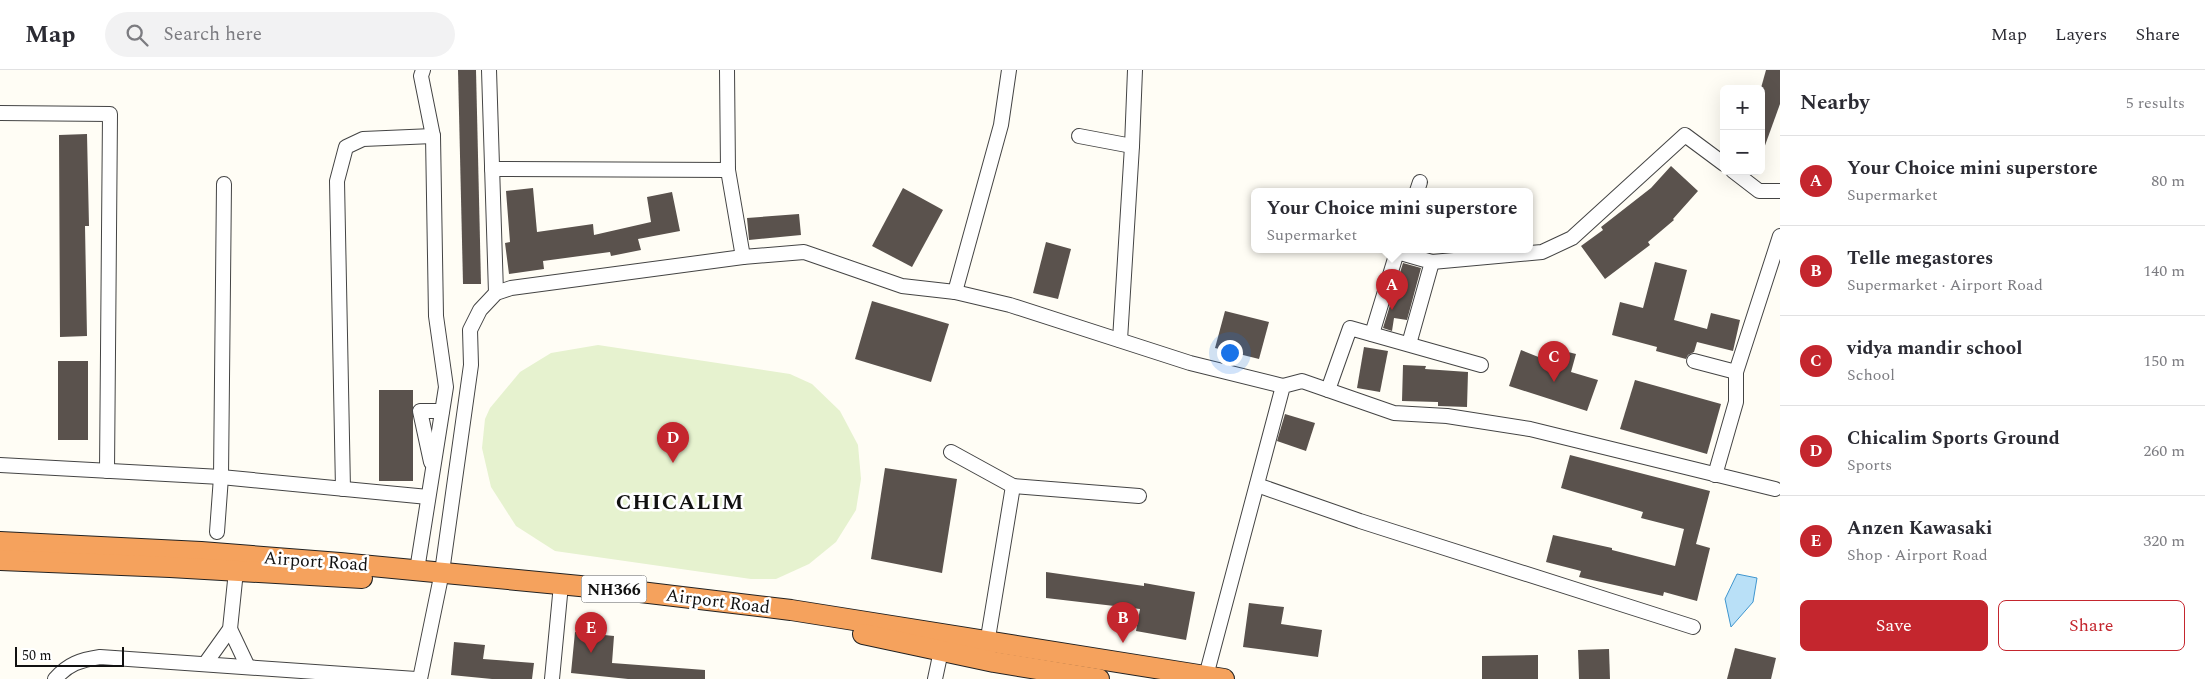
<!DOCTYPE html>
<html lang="en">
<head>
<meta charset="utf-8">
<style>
  body { margin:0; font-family:Spectral,serif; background:#f2f2f3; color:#2b2b33 }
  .controls { position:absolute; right:15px; top:15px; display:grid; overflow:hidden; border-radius:8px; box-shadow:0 5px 20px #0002 }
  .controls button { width:45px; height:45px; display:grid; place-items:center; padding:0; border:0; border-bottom:1px solid #e1e1e2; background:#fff; color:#2b2b33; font:25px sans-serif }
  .scale { position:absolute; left:15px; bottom:12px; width:109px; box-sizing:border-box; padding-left:5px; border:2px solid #111; border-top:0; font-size:14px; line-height:18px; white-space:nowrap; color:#111; -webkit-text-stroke:4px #fff; paint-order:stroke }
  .you { position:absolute; left:1229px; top:282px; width:18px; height:18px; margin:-12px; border:4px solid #fff; border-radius:50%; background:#1a73e8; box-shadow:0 0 0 8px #1a73e833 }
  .badge { display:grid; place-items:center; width:32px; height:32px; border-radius:50%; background:#c4262e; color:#fff; font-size:16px; font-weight:700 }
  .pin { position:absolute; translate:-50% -41px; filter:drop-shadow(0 1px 2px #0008) }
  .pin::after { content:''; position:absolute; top:26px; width:18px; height:15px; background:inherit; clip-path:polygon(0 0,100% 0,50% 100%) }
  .popup { position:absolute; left:1251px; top:118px; width:282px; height:65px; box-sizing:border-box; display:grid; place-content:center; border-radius:8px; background:#fff; filter:drop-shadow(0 1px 4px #0005); font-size:16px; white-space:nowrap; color:#7c7c81 }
  .popup b { font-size:19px; color:#2b2b33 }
  .popup::after { content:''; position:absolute; left:50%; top:100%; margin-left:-10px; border:10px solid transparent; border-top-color:#fff }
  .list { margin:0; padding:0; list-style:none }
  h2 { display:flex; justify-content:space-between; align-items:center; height:65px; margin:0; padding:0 20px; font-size:21px }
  h2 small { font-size:16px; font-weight:400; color:#7c7c81 }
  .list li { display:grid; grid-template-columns:32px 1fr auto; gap:15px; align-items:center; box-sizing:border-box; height:90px; padding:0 20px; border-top:1px solid #e1e1e2 }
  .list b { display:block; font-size:19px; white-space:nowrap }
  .list p { margin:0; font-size:16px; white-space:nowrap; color:#7c7c81 }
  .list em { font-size:16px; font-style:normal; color:#7c7c81 }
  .actions { display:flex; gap:10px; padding:15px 20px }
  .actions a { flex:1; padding:11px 0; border:1px solid #c4262e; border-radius:8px; text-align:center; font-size:18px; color:#c4262e }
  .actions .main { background:#c4262e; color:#fff }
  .icon { flex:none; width:28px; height:28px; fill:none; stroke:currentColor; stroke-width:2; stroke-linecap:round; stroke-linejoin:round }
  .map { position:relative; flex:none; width:1780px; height:609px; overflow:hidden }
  header { display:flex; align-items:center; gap:30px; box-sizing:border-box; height:70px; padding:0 25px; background:#fff; border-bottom:1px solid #e1e1e2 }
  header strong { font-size:24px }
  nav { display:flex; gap:28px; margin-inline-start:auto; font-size:18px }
  .search { width:350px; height:45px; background:#f2f2f3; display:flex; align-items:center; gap:12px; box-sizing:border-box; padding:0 18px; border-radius:28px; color:#7c7c81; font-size:19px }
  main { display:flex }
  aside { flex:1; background:#fff }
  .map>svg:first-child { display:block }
  .pitch { fill:#e6f2cf }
  .water { fill:#b9e0f7; stroke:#3f96cf }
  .building { fill:#5a524d }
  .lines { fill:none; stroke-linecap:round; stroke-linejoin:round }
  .minor-casing { stroke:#444; stroke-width:16 }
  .highway-casing { stroke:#222; stroke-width:22 }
  .minor { stroke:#fff; stroke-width:14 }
  .highway { stroke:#f5a25d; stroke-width:20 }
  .labels { text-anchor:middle; stroke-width:5; stroke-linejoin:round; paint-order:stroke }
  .shield { fill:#fff; stroke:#585858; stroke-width:1 }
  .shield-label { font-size:16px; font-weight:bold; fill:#111 }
  .street-label { font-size:18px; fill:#111; stroke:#fff }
  .district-label { font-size:22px; font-weight:bold; letter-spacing:1px; fill:#111; stroke:#fff }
</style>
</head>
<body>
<header>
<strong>Map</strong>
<div class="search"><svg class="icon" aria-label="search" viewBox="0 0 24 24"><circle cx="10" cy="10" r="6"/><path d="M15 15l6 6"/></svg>Search here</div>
<nav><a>Map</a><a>Layers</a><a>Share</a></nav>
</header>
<main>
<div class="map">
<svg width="1780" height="609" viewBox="0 0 1780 609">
  <rect width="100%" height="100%" fill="#fffdf5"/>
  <polygon class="pitch" points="598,275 790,304 812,314 840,341 858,375 861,409 856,440 836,472 809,494 776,509 751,509 555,481 516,456 491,417 482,378 485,349 490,338 520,302 551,283"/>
  <polygon class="water" points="1737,504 1757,508 1753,532 1731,557 1725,529"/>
  <g class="building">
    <polygon points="458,0 476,0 481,214 463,214"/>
    <polygon points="1766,0 1780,0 1780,34 1763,81 1761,18"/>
    <polygon points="87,64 89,156 85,156 87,266 60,267 59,65"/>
    <polygon points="1671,96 1698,121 1673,149 1674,150 1648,172 1650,175 1605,209 1581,176 1603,160 1601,157 1651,118"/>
    <polygon points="533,118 537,162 593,154 594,165 651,152 647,127 672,122 680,161 638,169 641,180 611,186 610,182 543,191 544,199 509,204 505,173 510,172 506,121"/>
    <polygon points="903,118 943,140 912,197 872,176"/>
    <polygon points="799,144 801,165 749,170 747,148"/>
    <polygon points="1046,172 1071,179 1058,229 1033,223"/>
    <polygon points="1655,192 1687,200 1674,250 1707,259 1711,243 1740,250 1733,281 1697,272 1694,282 1688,285 1686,289 1656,281 1657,277 1612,265 1620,232 1643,238"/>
    <polygon points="1403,193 1421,198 1407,250 1394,248 1392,261 1383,258"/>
    <polygon points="872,231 949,254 931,312 855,289"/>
    <polygon points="1225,241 1269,252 1259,289 1215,278"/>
    <polygon points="1364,277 1388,281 1380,322 1357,318"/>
    <polygon points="1552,278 1576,284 1571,302 1598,310 1587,341 1509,316 1521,280 1546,290"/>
    <rect x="58" y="291" width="30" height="79"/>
    <polygon points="1403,295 1426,296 1425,299 1468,302 1467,337 1438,336 1438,332 1402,331"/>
    <polygon points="1635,310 1721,334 1707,384 1620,359"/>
    <rect x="379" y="320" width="34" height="91"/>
    <polygon points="1285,344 1315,353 1306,381 1277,371"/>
    <polygon points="1570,385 1710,421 1696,474 1710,478 1697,531 1664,522 1663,526 1579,507 1581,501 1546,492 1553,465 1612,478 1612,480 1675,496 1684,459 1641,448 1643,442 1561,418"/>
    <polygon points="885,398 957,409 942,503 871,489"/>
    <polygon points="1046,502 1144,516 1144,513 1195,522 1186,570 1136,561 1140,539 1046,528"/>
    <polygon points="1249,533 1284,537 1281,554 1322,560 1318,587 1243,577"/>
    <polygon points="575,562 614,566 612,593 705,600 705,609 628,609 571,603"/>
    <polygon points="454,572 485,575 483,589 534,593 532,609 492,609 451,605"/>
    <polygon points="1735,578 1776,588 1771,609 1727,609"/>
    <polygon points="1609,579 1610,609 1579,609 1578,580"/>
    <polygon points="1538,585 1538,609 1482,609 1482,586"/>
  </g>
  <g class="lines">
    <g class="minor-casing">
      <g id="minor">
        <polyline points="489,0 496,223"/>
        <polyline points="727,0 728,100 743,187"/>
        <polyline points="0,43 110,44 107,401"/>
        <polyline points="1079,66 1132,76"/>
        <polyline points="492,99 728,100"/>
        <polyline points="1733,101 1759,121 1780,121"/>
        <polyline points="1417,121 1420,112"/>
        <polyline points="1432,192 1542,182 1572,168 1685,65 1724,94"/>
        <polyline points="955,222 1001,55 1009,0"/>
        <polyline points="1372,264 1397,182 1432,192 1409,274"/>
        <polyline points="1120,270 1132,76 1135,0"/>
        <polyline points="1694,291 1736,302"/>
        <polyline points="1328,320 1350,258 1481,295"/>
        <polyline points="951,382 1013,416 1139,426"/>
        <polyline points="431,392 420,341 442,341"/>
        <polyline points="0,395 221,407 428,427"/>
        <polyline points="1715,405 1736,332 1736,302 1780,166"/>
        <polyline points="1257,415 1360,451 1693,557"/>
        <polyline points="343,419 337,111 346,77 363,69 433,66"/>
        <polyline points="217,462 221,407 224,114"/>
        <polyline points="417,500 446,317 436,246 433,66 421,6 423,0"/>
        <polyline points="230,559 248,597"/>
        <polyline points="986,580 1013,416"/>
        <polyline points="205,594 230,559 236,501"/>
        <polyline points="1206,606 1283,316 1302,311 1394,343 1447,346 1530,359 1775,419"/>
        <path d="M55,609c13,-15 25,-19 45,-22l316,22"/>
        <polyline points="420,609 442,502 471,295 470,260 480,240 496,223 511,218 743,187 804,182 902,216 955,222 1010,235 1190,293 1283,316"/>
        <polyline points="552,609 560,525"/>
        <polyline points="935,609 941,581"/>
      </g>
    </g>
    <g class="highway-casing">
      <g id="highway">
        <polyline points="0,472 201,482 340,493 632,521 791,540 1224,609"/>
        <polyline points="0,490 170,497 362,508"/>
        <polyline points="863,564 994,592 1099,609"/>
      </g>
    </g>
    <use href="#minor" class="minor"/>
    <use href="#highway" class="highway"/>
  </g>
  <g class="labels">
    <rect class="shield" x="581.5" y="505.5" width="65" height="27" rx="4"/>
    <g class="shield-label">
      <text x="614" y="525">NH366</text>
    </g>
    <g class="street-label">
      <text transform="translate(316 491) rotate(4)" y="6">Airport Road</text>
      <text transform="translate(718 531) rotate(7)" y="6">Airport Road</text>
    </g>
    <g class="district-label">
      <text x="680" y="439">CHICALIM</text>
    </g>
  </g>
</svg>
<div class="controls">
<button>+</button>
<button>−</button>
</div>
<div class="scale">50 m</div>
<div class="you"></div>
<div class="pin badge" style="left:1392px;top:240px">A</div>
<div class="popup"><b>Your Choice mini superstore</b>Supermarket</div>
<div class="pin badge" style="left:1123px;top:573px">B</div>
<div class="pin badge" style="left:1554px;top:312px">C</div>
<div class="pin badge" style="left:673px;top:393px">D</div>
<div class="pin badge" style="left:591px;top:583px">E</div>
</div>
<aside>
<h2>Nearby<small>5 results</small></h2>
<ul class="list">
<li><span class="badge">A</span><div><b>Your Choice mini superstore</b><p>Supermarket</p></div><em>80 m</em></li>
<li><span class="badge">B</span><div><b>Telle megastores</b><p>Supermarket · Airport Road</p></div><em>140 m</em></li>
<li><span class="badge">C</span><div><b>vidya mandir school</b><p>School</p></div><em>150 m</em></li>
<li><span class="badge">D</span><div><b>Chicalim Sports Ground</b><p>Sports</p></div><em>260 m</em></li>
<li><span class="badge">E</span><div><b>Anzen Kawasaki</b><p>Shop · Airport Road</p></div><em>320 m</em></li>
</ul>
<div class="actions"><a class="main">Save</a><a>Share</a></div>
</aside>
</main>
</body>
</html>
